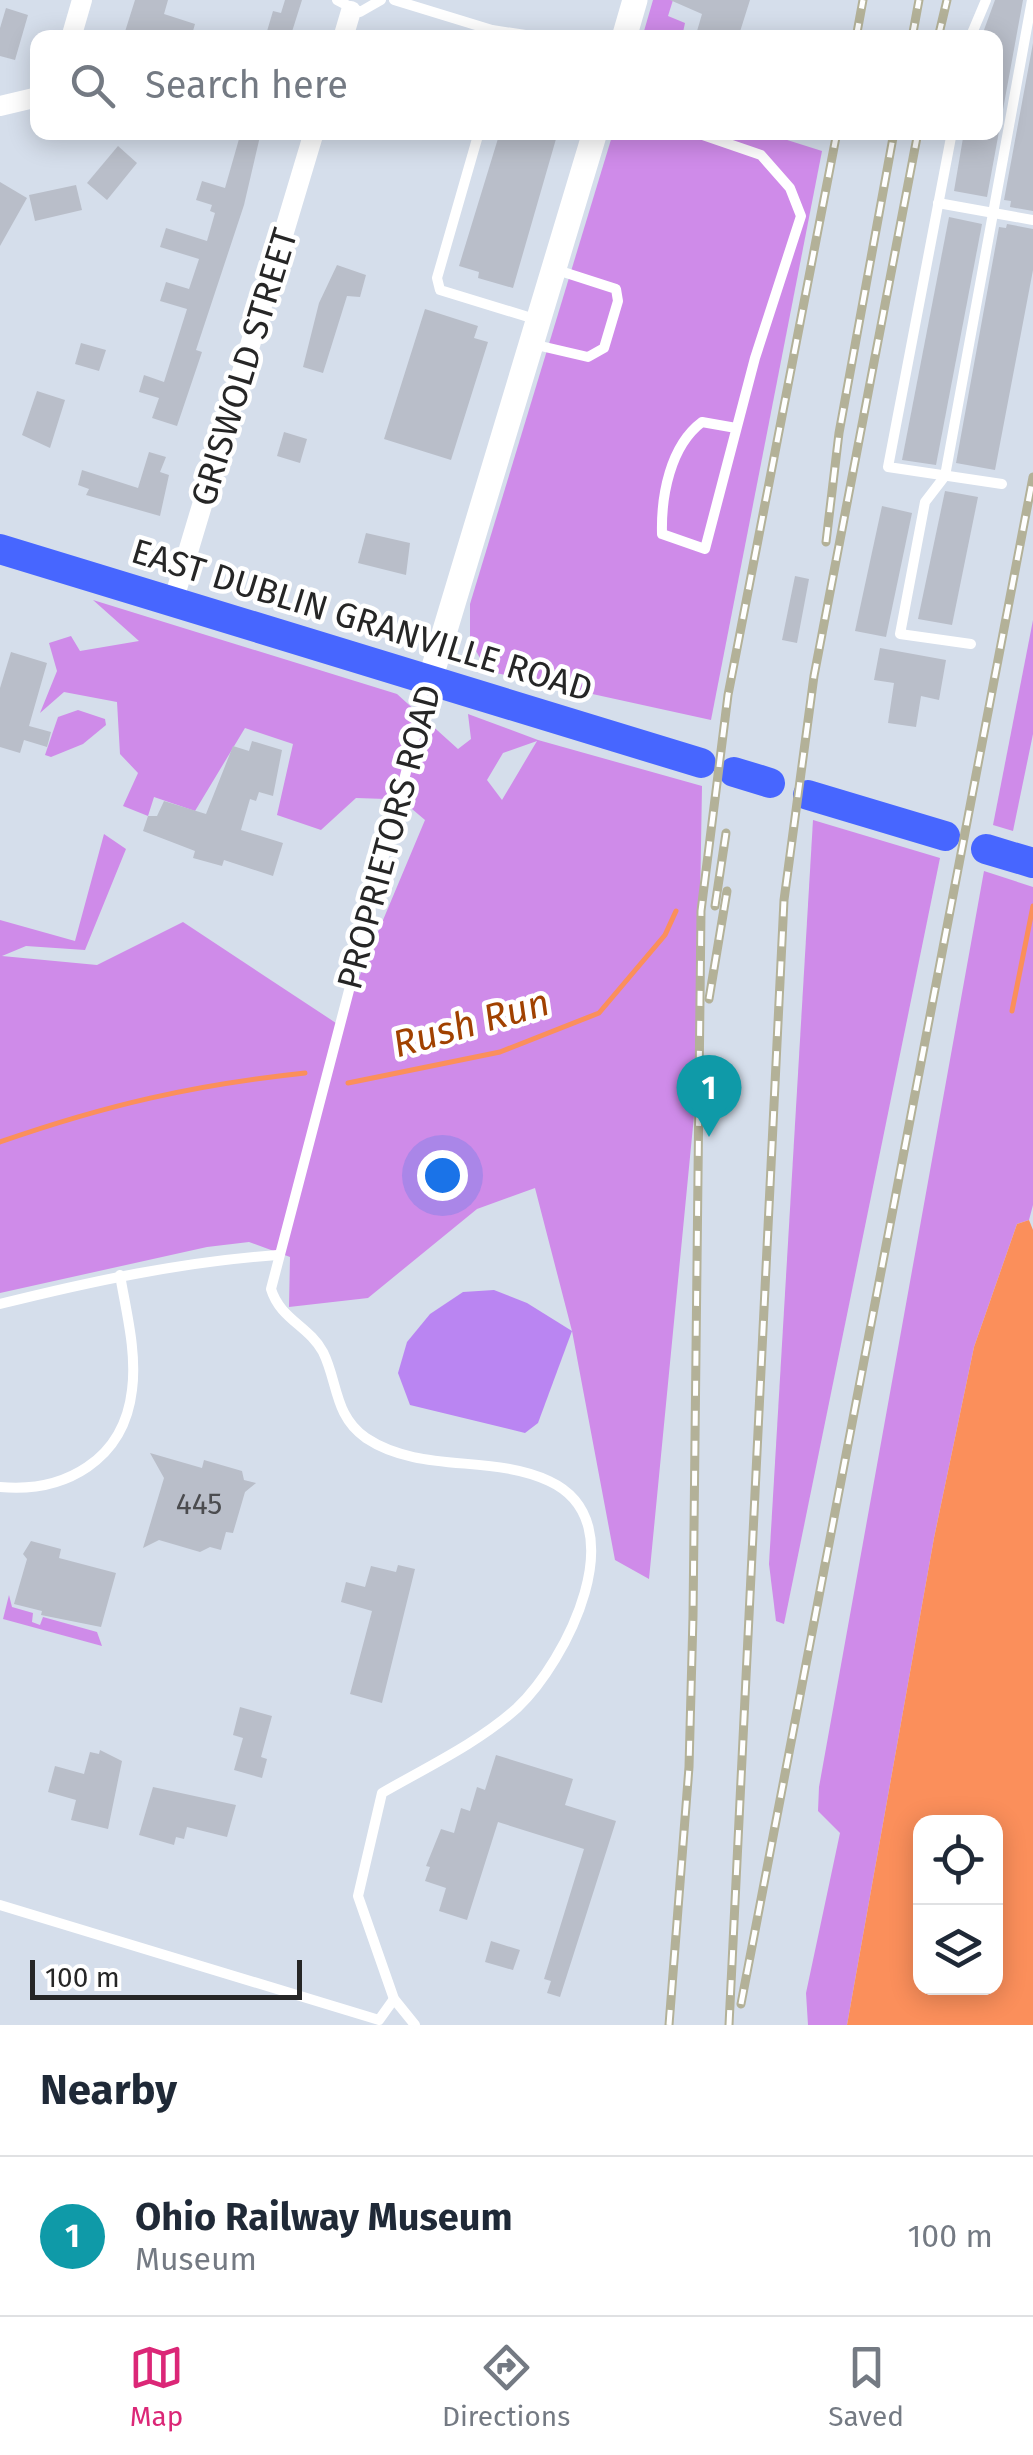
<!DOCTYPE html>
<html lang="en">
<head>
<meta charset="utf-8">
<style>
  body { margin:0; font-family:"Fira Sans",sans-serif; background:#f2f2f3; color:#1f2937 }
  .controls { position:absolute; right:30px; bottom:30px; display:grid; overflow:hidden; border-radius:20px; box-shadow:0 5px 25px #0003 }
  .controls button { width:90px; height:90px; display:grid; place-items:center; padding:0; border:0; border-bottom:2px solid #e0e1e3; background:#fff; color:#1f2937; font:50px sans-serif }
  .scale { position:absolute; left:30px; bottom:25px; width:272px; box-sizing:border-box; padding-left:10px; border:5px solid #262626; border-top:0; font-size:28px; line-height:35px; white-space:nowrap; color:#262626; -webkit-text-stroke:8px #fff; paint-order:stroke }
  .you { position:absolute; left:442px; top:1175px; width:35px; height:35px; margin:-25px; border:8px solid #fff; border-radius:50%; background:#1a73e8; box-shadow:0 0 0 15px #1a73e833 }
  .badge { display:grid; place-items:center; width:65px; height:65px; border-radius:50%; background:#db2777; color:#fff; font-size:32px; font-weight:700 }
  .pin { position:absolute; translate:-50% -82px; filter:drop-shadow(0 2px 5px #0008) }
  .pin::after { content:''; position:absolute; top:52px; width:35px; height:30px; background:inherit; clip-path:polygon(0 0,100% 0,50% 100%) }
  .list { margin:0; padding:0; list-style:none }
  h2 { display:flex; justify-content:space-between; align-items:center; height:130px; margin:0; padding:0 40px; font-size:42px }
  h2 small { font-size:32px; font-weight:400; color:#747a83 }
  .list li { display:grid; grid-template-columns:65px 1fr auto; gap:30px; align-items:center; box-sizing:border-box; height:160px; padding:0 40px; border-top:2px solid #e0e1e3 }
  .list b { display:block; font-size:38px; white-space:nowrap }
  .list p { margin:0; font-size:32px; white-space:nowrap; color:#747a83 }
  .list em { font-size:32px; font-style:normal; color:#747a83 }
  .icon { flex:none; width:55px; height:55px; fill:none; stroke:currentColor; stroke-width:2; stroke-linecap:round; stroke-linejoin:round }
  .map { position:relative; flex:none; width:1033px; height:2025px; overflow:hidden }
  .search { position:absolute; background:#fff; box-shadow:0 5px 25px #0003; left:30px; right:30px; top:30px; height:110px; display:flex; align-items:center; gap:25px; box-sizing:border-box; padding:0 35px; border-radius:20px; color:#747a83; font-size:38px }
  .sheet { height:290px; background:#fff }
  nav { display:flex; justify-content:space-around; align-items:center; box-sizing:border-box; height:140px; border-top:2px solid #e0e1e3; background:#fff; font-size:28px; color:#747a83 }
  nav a { display:grid; justify-items:center; gap:5px }
  nav .on { color:#db2777 }
  .map>svg:first-child { display:block }
  .green { fill:#cf8be9; fill-rule:evenodd }
  .pitch { fill:#ba85f2 }
  .water { fill:#fb8f5b; fill-rule:evenodd }
  .lines { fill:none; stroke-linecap:round; stroke-linejoin:round }
  .stream { stroke:#fb8f5b; stroke-width:5 }
  .building { fill:#b9bec9 }
  .service { stroke:#fff; stroke-width:10 }
  .minor { stroke:#fff; stroke-width:20 }
  .tertiary { stroke:#fff; stroke-width:25 }
  .primary { stroke:#4766ff; stroke-width:30 }
  .rail-casing { stroke:#b3b198; stroke-width:9 }
  .rail { stroke:#fff; stroke-width:5; stroke-dasharray:15; stroke-linecap:butt }
  .labels { text-anchor:middle; stroke-width:9; stroke-linejoin:round; paint-order:stroke }
  .number-label { font-size:30px; fill:#4b4c4f }
  .street-label { font-size:35px; fill:#262626; stroke:#fff }
  .water-label { font-size:38px; font-style:italic; fill:#a14100; stroke:#fff }
</style>
</head>
<body>
<div class="map">
<svg width="1033" height="2025" viewBox="0 0 1033 2025">
  <rect width="100%" height="100%" fill="#d5deeb"/>
  <g class="green">
    <polygon points="653,0 673,0 668,16 685,23 682,37 642,38"/>
    <polygon points="613,133 765,133 822,151 711,720 487,671 470,640 470,604"/>
    <path d="M93,600l304,94 61,55 13,-10 -3,-25 70,26 164,46 -5,299 -48,494 -34,-19 -43,-229 -37,-143 -58,21 -109,89 -79,9 1,-50 -41,-15 -42,5 -207,46v-373l75,21 29,-107 22,15 -41,101 -59,-4 -24,10 95,9 86,-43 156,103 86,-205 -33,-28 -6,7 -30,-1 -35,32 -44,-15 16,-71 -48,-16 -50,83 -41,-14 -6,19 -25,-10 15,-33 -18,-19 -3,-52 -53,-10 -24,21 17,-42 -8,-28 22,-7 9,15 59,-10zM537,741l-35,59 -15,-20 16,-27z"/>
    <polygon points="1033,620 1033,734 1013,831 993,825"/>
    <polygon points="78,710 105,719 106,725 83,744 51,757 45,755 58,717"/>
    <polygon points="813,820 940,858 784,1624 776,1621 769,1564"/>
    <polygon points="984,871 1033,887 1033,1205 1029,1220 1017,1224 974,1347 934,1538 847,2025 808,2025 806,1993 840,1833 818,1811 819,1787"/>
    <polygon points="9,1595 12,1607 33,1613 32,1622 40,1625 43,1617 97,1632 102,1646 3,1619"/>
  </g>
  <polygon class="pitch" points="494,1290 527,1303 572,1331 538,1423 525,1433 410,1405 398,1373 407,1342 430,1314 463,1292"/>
  <path class="water" d="M1029,1220l4,10v795h-186l87,-487 40,-191 43,-123zM920,1822h76v166h-76z"/>
  <g class="lines">
    <g class="stream">
      <polyline points="1012,1011 1033,906"/>
      <polyline points="348,1083 500,1052 599,1013 665,935 676,911"/>
      <path d="M0,1142c106,-37 193,-57 305,-69"/>
    </g>
  </g>
  <g class="building">
    <polygon points="135,0 168,0 164,14 195,24 191,38 123,38"/>
    <polygon points="285,0 302,0 290,38 265,38 273,11 281,13"/>
    <polygon points="670,0 750,0 738,38 695,38 702,14"/>
    <polygon points="995,0 1023,0 987,197 954,191 964,132 996,132 996,38 981,38"/>
    <polygon points="6,8 28,15 15,60 0,56 0,28"/>
    <polygon points="1033,43 1033,211 1010,207 1011,201 1004,200"/>
    <polygon points="241,132 261,132 244,205 196,350 202,352 177,426 152,418 159,398 139,392 144,375 164,382 187,309 160,301 166,282 189,289 199,259 160,247 166,228 207,241 215,213 210,211 212,205 196,200 202,181 225,188"/>
    <polygon points="500,132 558,132 513,288 478,278 479,272 459,266"/>
    <polygon points="118,146 137,163 107,200 87,183"/>
    <polygon points="0,182 27,198 0,246"/>
    <polygon points="76,185 82,210 35,221 29,195"/>
    <polygon points="949,217 982,224 936,465 902,460"/>
    <polygon points="1007,224 1033,229 1033,270 995,470 956,463 999,227 1006,228"/>
    <polygon points="337,265 366,275 360,297 347,296 323,373 303,367 319,303"/>
    <polygon points="425,309 478,326 474,338 488,342 451,460 384,439"/>
    <polygon points="81,343 106,350 99,371 75,364"/>
    <polygon points="37,391 65,400 50,448 22,435"/>
    <polygon points="284,432 307,439 300,463 277,456"/>
    <polygon points="149,452 166,457 160,472 169,475 160,516 86,495 89,489 78,485 82,470 138,488"/>
    <polygon points="945,491 978,497 952,625 918,619"/>
    <polygon points="882,506 912,513 886,637 855,631"/>
    <polygon points="366,533 410,543 406,575 358,563"/>
    <polygon points="795,576 809,579 797,643 782,640"/>
    <polygon points="880,648 946,660 939,700 921,696 916,727 888,723 894,683 874,680"/>
    <polygon points="11,652 47,663 29,726 51,732 47,747 24,740 20,753 0,747 0,688"/>
    <polygon points="252,741 282,750 273,796 259,792 256,801 250,799 241,830 283,843 273,876 224,860 222,866 193,858 195,851 143,831 148,816 157,816 164,801 206,814 233,746 249,751"/>
    <polygon points="150,1453 202,1468 204,1460 242,1471 244,1480 256,1483 245,1492 233,1533 226,1532 221,1550 210,1547 200,1552 159,1540 143,1548 164,1478"/>
    <polygon points="31,1541 61,1549 59,1558 116,1573 101,1627 41,1615 42,1611 14,1604 27,1559 23,1554"/>
    <polygon points="398,1565 415,1569 382,1703 350,1694 372,1611 341,1602 346,1582 365,1587 371,1566 396,1572"/>
    <polygon points="240,1707 272,1716 261,1757 267,1759 262,1778 234,1770 243,1738 233,1735"/>
    <polygon points="100,1750 122,1761 108,1829 71,1820 76,1800 48,1792 55,1766 84,1774 90,1752 99,1754"/>
    <polygon points="496,1755 573,1779 565,1805 616,1821 560,1997 547,1993 551,1981 544,1979 584,1849 498,1822 467,1920 439,1911 446,1888 425,1881 430,1867 426,1866 441,1829 454,1833 461,1808 470,1811 477,1787 485,1790"/>
    <polygon points="153,1787 236,1805 227,1837 187,1827 184,1839 176,1837 174,1845 139,1835"/>
    <polygon points="491,1941 520,1950 513,1970 485,1962"/>
  </g>
  <g class="lines">
    <g class="service">
      <polyline points="337,0 360,12 381,0"/>
      <polyline points="394,0 492,30 545,38"/>
      <polyline points="970,38 986,0"/>
      <polyline points="479,132 437,278 440,290 538,320"/>
      <path d="M694,132l67,23 29,33 11,28 -46,142 -50,191 -43,-15c-1,-38 8,-88 40,-112l34,6"/>
      <polyline points="952,132 888,467 1002,484"/>
      <polyline points="938,203 1033,220"/>
      <polyline points="532,344 588,357 604,348 618,301 616,289 554,269"/>
      <polyline points="971,644 900,634 925,502 945,476 1032,0"/>
      <path d="M0,1304c92,-23 182,-42 277,-49"/>
      <path d="M0,1487c65,6 124,-27 132,-97 5,-38 -6,-79 -12,-115"/>
      <polyline points="0,1905 379,2020 394,1999"/>
      <path d="M415,2025l-21,-26 -36,-103 24,-103c45,-26 96,-50 135,-85 49,-46 121,-186 32,-227 -57,-27 -129,-7 -183,-43 -32,-22 -28,-56 -43,-86 -14,-26 -43,-33 -52,-63l158,-605"/>
    </g>
    <g class="minor">
      <polyline points="71,38 82,0"/>
      <polyline points="343,38 351,11"/>
      <polyline points="0,106 38,97"/>
      <polyline points="173,602 314,132"/>
    </g>
    <g class="tertiary">
      <polyline points="624,38 635,0"/>
      <polyline points="430,680 595,132"/>
    </g>
    <g class="primary">
      <polyline points="0,549 701,763"/>
      <polyline points="734,772 770,783"/>
      <polyline points="808,795 945,836"/>
      <polyline points="986,849 1033,863"/>
    </g>
    <g class="rail-casing">
      <g id="rail">
        <polyline points="856,38 863,0"/>
        <polyline points="912,38 919,0"/>
        <polyline points="938,38 947,0"/>
        <polyline points="826,542 839,433 894,132"/>
        <polyline points="715,906 726,833"/>
        <polyline points="709,999 727,891"/>
        <polyline points="741,2004 1033,477"/>
        <polyline points="669,2025 689,1767 693,1616 701,911 728,695 837,132"/>
        <polyline points="729,2025 784,900 814,676 918,132"/>
      </g>
    </g>
    <use href="#rail" class="rail"/>
  </g>
  <g class="labels">
    <g class="number-label">
      <text x="199" y="1514">445</text>
    </g>
    <g class="street-label">
      <text transform="translate(244 367) rotate(-73)" y="12">GRISWOLD STREET</text>
      <text transform="translate(362 620) rotate(17)" y="12">EAST DUBLIN GRANVILLE ROAD</text>
      <text transform="translate(389 837) rotate(-75)" y="12">PROPRIETORS ROAD</text>
    </g>
    <g class="water-label">
      <text transform="translate(471 1023) rotate(-16)" y="13">Rush Run</text>
    </g>
  </g>
</svg>
<div class="controls">
<button><svg class="icon" aria-label="locate" viewBox="0 0 24 24"><circle cx="12" cy="12" r="6"/><path d="M12 2v4M12 18v4M2 12h4M18 12h4"/></svg></button>
<button><svg class="icon" aria-label="layers" viewBox="0 0 24 24"><path d="M12 4l9 5-9 5-9-5zM3 14l9 5 9-5"/></svg></button>
</div>
<div class="scale">100 m</div>
<div class="you"></div>
<div class="pin badge" style="left:709px;top:1137px;background:#0f9aa8">1</div>
<div class="search"><svg class="icon" aria-label="search" viewBox="0 0 24 24"><circle cx="10" cy="10" r="6"/><path d="M15 15l6 6"/></svg>Search here</div>
</div>
<section class="sheet">
<h2>Nearby<small></small></h2>
<ul class="list">
<li><span class="badge" style="background:#0f9aa8">1</span><div><b>Ohio Railway Museum</b><p>Museum</p></div><em>100 m</em></li>
</ul>
</section>
<nav>
<a class="on"><svg class="icon" aria-label="map" viewBox="0 0 24 24"><path d="M3 6l6-2 6 2 6-2v14l-6 2-6-2-6 2zM9 4v14M15 6v14"/></svg>Map</a>
<a><svg class="icon" aria-label="directions" viewBox="0 0 24 24"><path d="M12 3l9 9-9 9-9-9zM9 14v-3h6M13 9l2 2-2 2"/></svg>Directions</a>
<a><svg class="icon" aria-label="saved" viewBox="0 0 24 24"><path d="M7 4h10v16l-5-4-5 4z"/></svg>Saved</a>
</nav>
</body>
</html>
